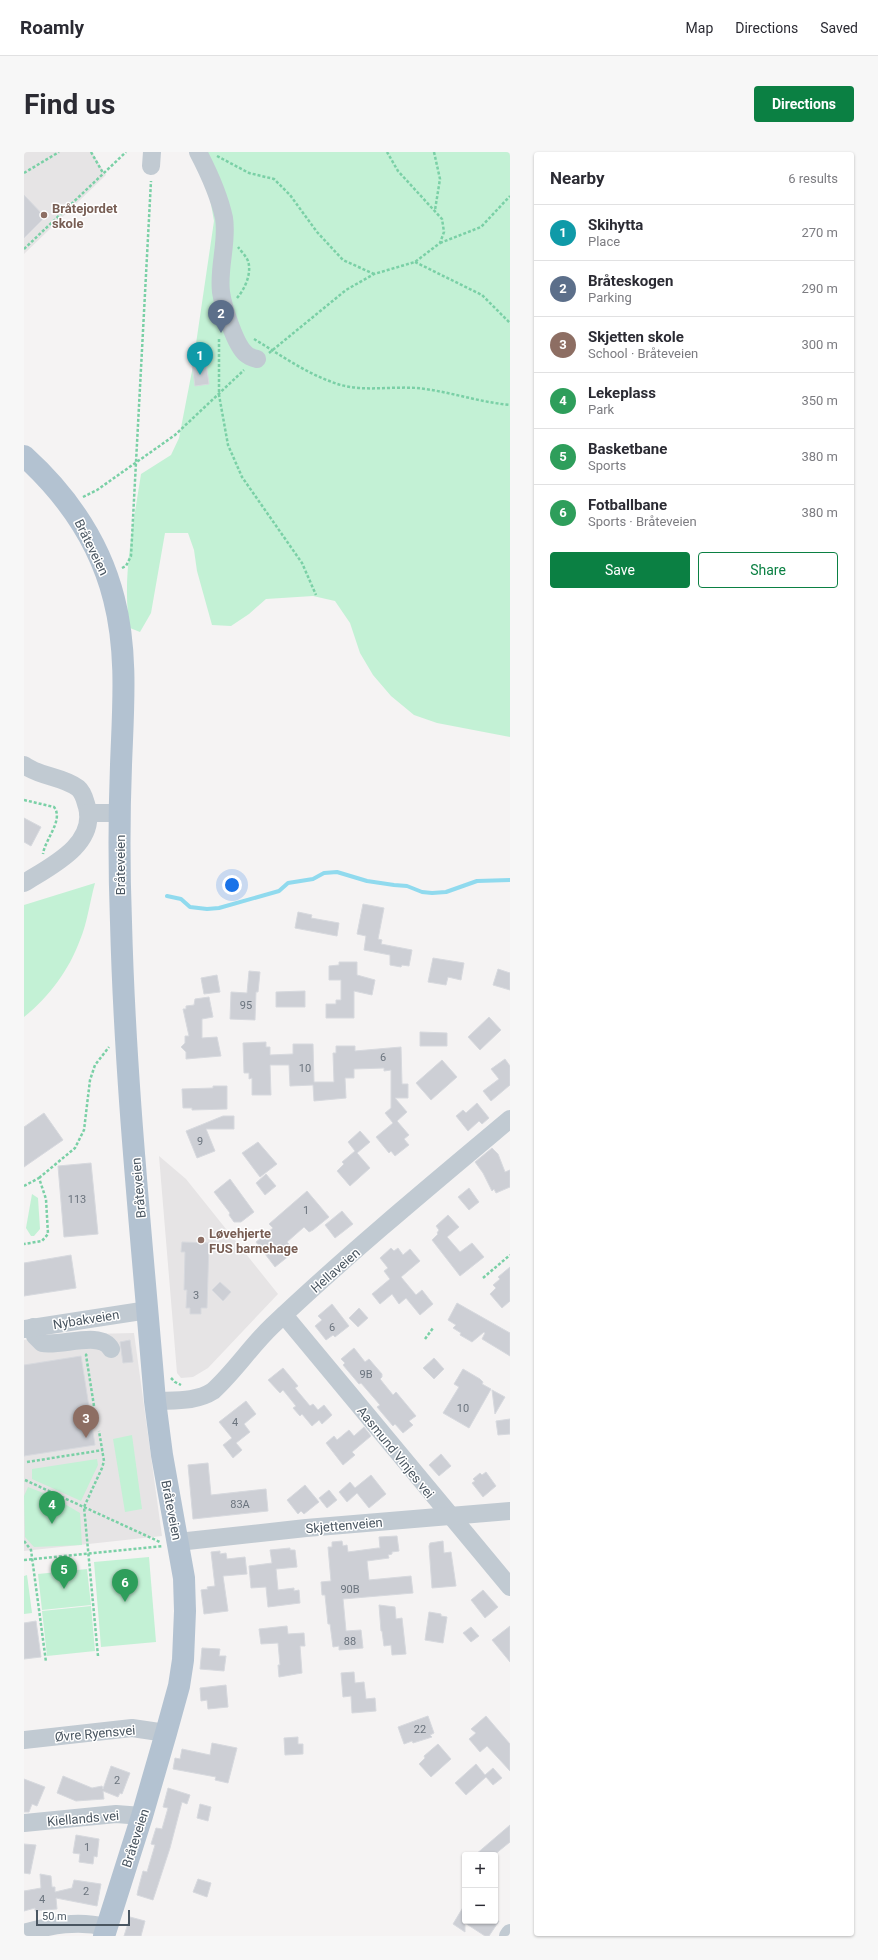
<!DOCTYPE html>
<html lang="en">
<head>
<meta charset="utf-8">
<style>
  body { margin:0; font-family:Roboto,sans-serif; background:#f7f7f7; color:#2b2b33 }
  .controls { position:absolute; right:12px; bottom:12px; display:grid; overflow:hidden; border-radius:4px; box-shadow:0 1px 3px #0004 }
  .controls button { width:36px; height:36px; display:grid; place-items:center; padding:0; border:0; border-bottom:1px solid #e1e1e2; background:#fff; color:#2b2b33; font:20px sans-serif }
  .scale { position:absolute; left:12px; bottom:10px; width:94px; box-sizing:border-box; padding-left:4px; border:2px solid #4a5661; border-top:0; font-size:11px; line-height:14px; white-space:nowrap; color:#4a5661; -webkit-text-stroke:3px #fff; paint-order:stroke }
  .you { position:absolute; left:208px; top:733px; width:14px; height:14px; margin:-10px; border:3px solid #fff; border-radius:50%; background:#1a73e8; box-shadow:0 0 0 6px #1a73e833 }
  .badge { display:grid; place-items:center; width:26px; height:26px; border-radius:50%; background:#0b8043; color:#fff; font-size:13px; font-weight:700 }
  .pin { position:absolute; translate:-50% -33px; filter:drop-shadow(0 1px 2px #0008) }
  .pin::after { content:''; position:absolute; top:21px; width:14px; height:12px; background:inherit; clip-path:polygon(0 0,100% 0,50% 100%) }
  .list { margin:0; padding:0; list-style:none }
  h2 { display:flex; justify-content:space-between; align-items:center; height:52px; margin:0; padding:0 16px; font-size:17px }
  h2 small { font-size:13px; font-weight:400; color:#7c7c81 }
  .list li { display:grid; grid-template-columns:26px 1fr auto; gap:12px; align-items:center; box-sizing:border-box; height:56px; padding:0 16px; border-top:1px solid #e1e1e2 }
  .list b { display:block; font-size:15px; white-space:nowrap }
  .list p { margin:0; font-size:13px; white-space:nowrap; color:#7c7c81 }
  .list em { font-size:13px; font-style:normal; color:#7c7c81 }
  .actions { display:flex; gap:8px; padding:12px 16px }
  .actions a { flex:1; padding:9px 0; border:1px solid #0b8043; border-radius:4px; text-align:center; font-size:14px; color:#0b8043 }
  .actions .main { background:#0b8043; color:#fff }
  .map { position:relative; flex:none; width:486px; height:1784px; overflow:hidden; border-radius:4px }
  header { display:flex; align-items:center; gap:24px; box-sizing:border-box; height:56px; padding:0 20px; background:#fff; border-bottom:1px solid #e1e1e2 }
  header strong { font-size:19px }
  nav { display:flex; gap:22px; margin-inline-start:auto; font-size:14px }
  .intro { display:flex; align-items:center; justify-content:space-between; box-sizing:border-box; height:96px; padding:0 24px }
  h1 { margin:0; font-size:28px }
  .button { padding:10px 18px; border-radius:4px; background:#0b8043; color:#fff; font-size:14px; font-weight:700 }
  main { display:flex; gap:24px; padding:0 24px }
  aside { flex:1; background:#fff; border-radius:4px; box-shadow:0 1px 3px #0004 }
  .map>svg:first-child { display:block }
  .education { fill:#e6e4e5 }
  .green { fill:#c3f1d5 }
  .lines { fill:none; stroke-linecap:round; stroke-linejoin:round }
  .stream { stroke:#90daee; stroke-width:4 }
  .building { fill:#cdcfd5; stroke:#d7d9de }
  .path { stroke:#7ad0a6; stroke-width:2.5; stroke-dasharray:3 2; stroke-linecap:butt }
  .minor { stroke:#c1cad2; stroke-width:18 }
  .major { stroke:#b3c2d1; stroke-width:22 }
  .education-dot { fill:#8d6e63; stroke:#fff; stroke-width:1.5 }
  .labels { text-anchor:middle; stroke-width:3; stroke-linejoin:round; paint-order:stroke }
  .number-label { font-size:11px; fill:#6b747e }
  .education-label { font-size:13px; font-weight:bold; fill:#785e54; stroke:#fff; text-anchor:start }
  .street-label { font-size:13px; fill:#4a5661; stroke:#fff }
</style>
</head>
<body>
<header>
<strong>Roamly</strong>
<nav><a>Map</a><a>Directions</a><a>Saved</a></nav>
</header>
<div class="intro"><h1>Find us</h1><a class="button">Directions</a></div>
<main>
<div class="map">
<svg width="486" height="1784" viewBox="0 0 486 1784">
  <rect width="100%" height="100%" fill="#f5f3f3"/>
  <g class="education">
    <polygon points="0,0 68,0 82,23 0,102"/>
    <polygon points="135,1004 162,1027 254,1142 184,1216 169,1225 157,1226 153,1221"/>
    <polygon points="110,1181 138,1384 0,1399 0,1188 28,1183"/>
  </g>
  <g class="green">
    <path d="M173,0h313v585l-73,-14 -23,-8 -23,-19 -18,-21 -13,-22 -10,-30 -15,-22 -22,-5 -47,3 -17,15 -18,12 -19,-1 -15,-54 -3,-21 -6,-17h-23l-14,80 -11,19 -10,-4c-9,-47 4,-107 11,-154l30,-19 8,-17 13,-67 22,-150 -5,-28z"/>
    <path d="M71,731c-5,18 -8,41 -15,57 -11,30 -31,57 -56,77v-112z"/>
    <polygon points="8,1042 14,1046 16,1077 10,1084 7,1084 2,1076"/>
    <polygon points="108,1283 118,1357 101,1360 89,1287"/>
    <polygon points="73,1307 74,1313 57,1349 8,1327 8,1317"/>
    <polygon points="4,1335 27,1344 56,1361 58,1393 10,1395 1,1385 0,1344"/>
    <polygon points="125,1405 132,1490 77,1495 70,1410"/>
    <polygon points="63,1417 67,1453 18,1458 14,1422"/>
    <polygon points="3,1423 8,1461 0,1462 0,1424"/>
    <polygon points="67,1454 71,1499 23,1504 18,1459"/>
  </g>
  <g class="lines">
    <polyline class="stream" points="143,744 157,747 166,755 183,757 195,756 255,739 264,731 289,727 300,721 313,720 343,729 370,733 383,734 398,740 408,741 422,740 453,729 486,728"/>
  </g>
  <g class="building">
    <polygon points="0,43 21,65 0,86"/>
    <polygon points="182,211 185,232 171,234 168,213"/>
    <polygon points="0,666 17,675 7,694 0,690"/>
    <polygon points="339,752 360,756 354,787 358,788 357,792 388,798 385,814 378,813 377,815 366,813 366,803 340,798 342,784 333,782"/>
    <polygon points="274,760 288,763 287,766 315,771 313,784 271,776"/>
    <polygon points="409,806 440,811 437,828 424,825 422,833 404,830"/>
    <polygon points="315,810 333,810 333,823 351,828 348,843 330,839 330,866 302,866 302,852 312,852 312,848 317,848 317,828 305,828 305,814 315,813"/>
    <polygon points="474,817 486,821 486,838 469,833"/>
    <polygon points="225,819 236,820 234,840 232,840 231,868 206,867 207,840 223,841"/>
    <polygon points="193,823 196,840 180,842 177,826"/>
    <polygon points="281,839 281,855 252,855 252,840"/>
    <polygon points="185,845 189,865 178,867 178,886 193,885 197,904 162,907 162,900 157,895 161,891 161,884 165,884 159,857 162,857 162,854 170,853 171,847"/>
    <polygon points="465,865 477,878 456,898 444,885"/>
    <polygon points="396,880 423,881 423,894 396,894"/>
    <polygon points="242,890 242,895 246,895 246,903 269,902 269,892 289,892 290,930 310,930 309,901 312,901 312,894 331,894 331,899 377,895 378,932 384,932 384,946 371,946 383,960 373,969 385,983 380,987 385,993 371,1004 367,999 365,1001 352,985 369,971 361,961 367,956 367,918 360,919 360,916 330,917 330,926 321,926 322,946 290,949 289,933 266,934 265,913 246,913 247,943 228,943 228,926 225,927 225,921 220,921 219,891"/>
    <polygon points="481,907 486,914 486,933 467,949 459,939 475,927 467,917"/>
    <polygon points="418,908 433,925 407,948 392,931"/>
    <polygon points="189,934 203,934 203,957 168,958 168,956 159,956 158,937 189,936"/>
    <polygon points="453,951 465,966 458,972 455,969 444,979 432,964 439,958 442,961"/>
    <polygon points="20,961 39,988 0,1015 0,975"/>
    <polygon points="199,964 210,964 210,977 182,977 191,999 173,1006 162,979"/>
    <polygon points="336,979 346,990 333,1001 346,1016 326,1034 313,1019 320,1012 318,1010 331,999 324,990"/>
    <polygon points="234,990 253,1012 236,1025 218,1001"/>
    <polygon points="468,996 474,1002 481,1020 486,1018 486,1035 472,1041 470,1037 468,1039 459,1021 451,1010"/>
    <polygon points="67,1011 74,1082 40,1085 34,1014"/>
    <polygon points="242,1022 252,1034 241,1043 232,1031"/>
    <polygon points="206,1027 230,1060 217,1070 210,1070 205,1063 206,1061 190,1040"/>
    <polygon points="445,1036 455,1050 445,1058 434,1045"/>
    <polygon points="283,1039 305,1065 289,1078 285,1080 280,1075 263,1090 271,1099 251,1115 232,1090 249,1076 245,1072"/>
    <polygon points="318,1059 329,1072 311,1086 301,1073"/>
    <polygon points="424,1063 435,1075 423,1085 436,1100 448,1091 460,1105 436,1124 408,1088 414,1082 413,1081 415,1078 412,1074"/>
    <polygon points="158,1090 185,1091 183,1156 177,1156 177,1162 166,1162 166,1156 162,1156 163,1138 160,1138 161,1100 157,1100"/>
    <polygon points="367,1096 370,1099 374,1096 379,1103 386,1097 396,1109 377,1125 392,1143 398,1138 409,1152 396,1163 382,1146 375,1152 368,1142 356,1152 348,1142 366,1127 360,1119 364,1116 356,1106"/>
    <polygon points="47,1103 52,1136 0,1144 0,1111"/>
    <polygon points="486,1115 486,1149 478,1156 466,1142 472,1136 469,1133 476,1127 474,1125"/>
    <polygon points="196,1130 207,1140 199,1149 188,1138"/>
    <polygon points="433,1151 486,1181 486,1204 458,1187 461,1181 460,1180 448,1190 436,1183 437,1181 429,1176 432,1173 424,1168"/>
    <polygon points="308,1152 325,1174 311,1185 309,1183 302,1188 291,1174 298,1168 294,1164"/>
    <polygon points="335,1156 344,1166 334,1175 325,1166"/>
    <polygon points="106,1188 109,1210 99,1211 96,1190"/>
    <polygon points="330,1196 341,1210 345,1207 358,1222 358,1225 356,1227 369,1243 372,1240 392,1264 385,1269 389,1273 379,1281 371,1272 369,1274 353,1255 356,1253 337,1231 335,1232 319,1213 321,1211 317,1207"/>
    <polygon points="57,1204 71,1293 0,1304 0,1213"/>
    <polygon points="410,1206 420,1217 410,1227 399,1216"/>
    <polygon points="259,1216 274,1234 271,1236 286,1254 289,1252 294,1258 300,1253 308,1263 298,1272 295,1268 288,1274 278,1262 276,1264 269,1256 272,1254 259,1238 256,1241 244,1228"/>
    <polygon points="439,1217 456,1227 459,1230 458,1232 467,1237 445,1276 419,1261 435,1235 430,1232"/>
    <polygon points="468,1238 481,1245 471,1262"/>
    <polygon points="222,1249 232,1262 220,1272 226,1280 212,1291 218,1298 209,1306 199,1293 208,1286 195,1270"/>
    <polygon points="486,1267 486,1282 474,1283 472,1269"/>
    <polygon points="340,1275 347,1284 328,1300 331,1303 319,1313 302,1291 310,1284 313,1288 325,1278 330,1284"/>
    <polygon points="417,1302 427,1314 415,1324 405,1313"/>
    <polygon points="184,1311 187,1343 242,1337 244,1359 169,1367 164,1313"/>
    <polygon points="462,1320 472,1334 459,1345 448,1331 451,1329 449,1327 456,1321 458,1323"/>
    <polygon points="347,1323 362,1342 345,1356 333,1341 323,1350 315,1340 326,1330 331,1336"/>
    <polygon points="281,1333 295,1350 280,1362 277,1359 274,1362 263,1348"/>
    <polygon points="305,1338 313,1348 303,1356 295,1346"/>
    <polygon points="373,1384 375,1399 368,1400 368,1402 364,1403 365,1406 343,1409 345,1428 387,1424 389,1441 319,1447 322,1479 337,1478 339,1496 315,1498 315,1494 309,1495 306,1472 304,1472 301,1443 298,1443 297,1430 307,1429 304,1395 308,1395 308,1390 318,1389 319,1394 323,1393 324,1400 354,1396 356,1396 355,1385"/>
    <polygon points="419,1389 420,1401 427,1400 432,1434 408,1436 405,1394 406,1391"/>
    <polygon points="266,1396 266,1398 271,1398 273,1415 252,1417 254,1438 270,1436 270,1439 275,1438 276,1451 244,1455 242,1435 227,1436 225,1414 248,1411 246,1398"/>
    <polygon points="196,1399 196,1402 202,1401 203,1407 221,1405 223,1422 199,1424 204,1459 180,1462 177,1438 184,1437 183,1435 191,1434 187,1400"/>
    <polygon points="459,1438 474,1455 461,1466 447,1448"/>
    <polygon points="355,1453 371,1455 372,1467 378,1466 382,1502 368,1503 367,1493 360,1494 358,1479 357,1479"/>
    <polygon points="405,1460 417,1462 417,1464 423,1465 419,1491 401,1488"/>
    <polygon points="12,1469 17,1505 0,1507 0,1471"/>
    <polygon points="263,1474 264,1482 280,1481 281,1494 276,1494 278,1521 255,1525 254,1513 256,1513 254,1491 237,1492 235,1477"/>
    <polygon points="486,1474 486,1510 468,1488"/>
    <polygon points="447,1475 455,1484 447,1490 439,1481"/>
    <polygon points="178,1496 196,1497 195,1504 202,1504 200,1519 176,1517"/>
    <polygon points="330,1520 331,1531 340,1530 342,1547 351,1546 352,1559 328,1561 327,1544 319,1545 317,1521"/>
    <polygon points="202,1533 204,1555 184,1557 183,1548 177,1549 176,1536"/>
    <polygon points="404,1564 410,1581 406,1583 408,1585 389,1591 388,1589 380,1592 374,1575"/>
    <polygon points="462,1564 486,1592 486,1619 463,1594 456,1600 445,1587 452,1581 447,1577"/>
    <polygon points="274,1585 274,1592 279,1592 279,1602 261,1603 260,1586"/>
    <polygon points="188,1591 213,1596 204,1631 191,1628 192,1625 149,1617 151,1606 156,1607 158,1597 186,1603"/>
    <polygon points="414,1592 427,1607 407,1625 395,1612 401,1606 400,1604"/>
    <polygon points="452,1612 461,1623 469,1616 478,1626 469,1633 462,1625 442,1643 431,1631"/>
    <polygon points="87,1614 106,1621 98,1642 96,1641 94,1645 79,1639 80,1647 52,1649 33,1641 39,1624 68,1636 78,1634 79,1637"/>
    <polygon points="0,1627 21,1635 13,1654 8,1652 5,1660 0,1660"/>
    <polygon points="144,1636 166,1643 163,1652 158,1650 146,1696 129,1748 113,1743 114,1738 119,1719 123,1720 131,1693 127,1692 132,1676 138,1677 144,1656 139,1655"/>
    <polygon points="176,1652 187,1655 184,1669 173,1666"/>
    <polygon points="486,1673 486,1690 470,1703 451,1703"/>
    <polygon points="52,1683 75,1687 73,1705 70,1704 69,1712 55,1710 56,1702 49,1701"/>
    <polygon points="0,1692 12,1693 6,1722 0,1721"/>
    <polygon points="16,1722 27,1724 28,1735 31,1735 31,1740 48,1736 50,1728 77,1732 73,1754 32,1746 33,1757 11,1759 11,1756 0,1759 0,1739 17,1736"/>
    <polygon points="174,1727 187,1731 183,1745 169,1740"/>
    <polygon points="441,1752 441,1769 475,1769 465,1784 461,1784 441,1771 441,1780 429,1772"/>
    <polygon points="106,1765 121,1769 117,1784 100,1784"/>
  </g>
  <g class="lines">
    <g class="path">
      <polyline points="67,0 79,21"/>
      <polyline points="410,0 416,27 411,58"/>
      <polyline points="193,4 225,21 250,27 266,43 293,80 319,108 350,122"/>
      <polyline points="0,21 35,0"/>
      <polyline points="416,91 457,75 486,44"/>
      <polyline points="0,97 102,0"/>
      <polyline points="391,110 458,143 486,171"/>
      <path d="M213,146c8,-9 15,-25 11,-37 -2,-5 -7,-10 -10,-14"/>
      <polyline points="195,187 195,243 204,293 218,325 278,411 292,443"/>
      <path d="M230,187c25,15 50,33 78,43 27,11 56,4 85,6 31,3 61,14 93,17"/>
      <polyline points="245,201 322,138 350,122 391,110 416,91 420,80 418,67 374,19 363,0"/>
      <polyline points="59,345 73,338 151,283 220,218"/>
      <polyline points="98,416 102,414 107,404 127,29"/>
      <path d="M0,648l30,7c10,13 -9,32 -11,47"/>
      <polyline points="15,1026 51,996 60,978 66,928 71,913 85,895"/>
      <polyline points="0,1034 15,1026 22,1047 24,1082 18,1089 0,1092"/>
      <polyline points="459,1126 486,1103"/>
      <polyline points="401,1187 409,1176"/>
      <polyline points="63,1202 62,1203 70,1254"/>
      <polyline points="147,1226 151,1230 157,1233"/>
      <polyline points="3,1310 79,1298"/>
      <polyline points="1,1328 136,1390"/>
      <polyline points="0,1389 7,1398 22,1510"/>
      <polyline points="0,1408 139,1394"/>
      <polyline points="74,1504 60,1355 78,1316 80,1309 75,1279"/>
    </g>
    <g class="minor">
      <path d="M174,0c11,21 21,43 26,66 4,24 -6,49 -3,74 2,14 14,53 25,62 3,3 7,4 11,5"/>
      <polyline points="127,14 128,0"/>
      <path d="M0,613c16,12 38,11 54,23 6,5 7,13 9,19 10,38 -38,60 -63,76"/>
      <polyline points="64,661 96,661"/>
      <polyline points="260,1163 486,1435"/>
      <path d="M9,1175l2,9 7,7c19,4 59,-13 69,6"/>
      <polyline points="0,1177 124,1158"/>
      <path d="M131,1249c20,-1 41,1 58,-10 22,-20 38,-45 59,-65 76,-72 158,-140 238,-207"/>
      <polyline points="154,1390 282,1376 486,1359"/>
      <polyline points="0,1588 108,1576 142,1581"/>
      <polyline points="0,1671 92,1662 118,1664"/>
      <path d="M0,1781c27,-8 54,-13 82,-6"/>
      <polyline points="484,1784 486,1781"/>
    </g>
    <path class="major" d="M0,304c43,39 76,87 90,143 14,54 9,111 7,166 -2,52 -2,104 0,157 4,160 21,320 34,479l7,54 22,123 1,33 -2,49 -4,26 -13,47 -24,83 -38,120"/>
  </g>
  <g class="education-dot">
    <circle cx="20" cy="63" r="4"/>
    <circle cx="177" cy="1088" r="4"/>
  </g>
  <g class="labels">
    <g class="number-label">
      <text x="222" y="857">95</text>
      <text x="359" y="909">6</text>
      <text x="281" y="920">10</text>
      <text x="176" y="993">9</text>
      <text x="53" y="1051">113</text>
      <text x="282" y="1062">1</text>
      <text x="172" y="1147">3</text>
      <text x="308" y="1179">6</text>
      <text x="342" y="1226">9B</text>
      <text x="439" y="1260">10</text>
      <text x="211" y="1274">4</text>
      <text x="216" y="1356">83A</text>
      <text x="326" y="1441">90B</text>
      <text x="326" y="1493">88</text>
      <text x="396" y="1581">22</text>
      <text x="93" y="1632">2</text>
      <text x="63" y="1699">1</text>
      <text x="62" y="1743">2</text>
      <text x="18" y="1751">4</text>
    </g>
    <g class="education-label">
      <text x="28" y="61">Bråtejordet<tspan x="28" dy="15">skole</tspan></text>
      <text x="185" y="1086">Løvehjerte<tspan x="185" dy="15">FUS barnehage</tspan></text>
    </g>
    <g class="street-label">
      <text transform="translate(68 395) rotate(64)" y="5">Bråteveien</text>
      <text transform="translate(96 713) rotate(-90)" y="5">Bråteveien</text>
      <text transform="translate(114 1036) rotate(-95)" y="5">Bråteveien</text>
      <text transform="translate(311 1118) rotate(-41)" y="5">Hellaveien</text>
      <text transform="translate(62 1167) rotate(-9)" y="5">Nybakveien</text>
      <text transform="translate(372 1300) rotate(51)" y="5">Aasmund Vinjes vei</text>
      <text transform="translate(148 1358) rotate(79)" y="5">Bråteveien</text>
      <text transform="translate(320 1373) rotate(-5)" y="5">Skjettenveien</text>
      <text transform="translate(71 1581) rotate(-5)" y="5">Øvre Ryensvei</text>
      <text transform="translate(59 1666) rotate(-5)" y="5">Kiellands vei</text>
      <text transform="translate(111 1686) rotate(-72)" y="5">Bråteveien</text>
    </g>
  </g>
</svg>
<div class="controls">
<button>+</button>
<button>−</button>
</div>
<div class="scale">50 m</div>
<div class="you"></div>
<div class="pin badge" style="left:176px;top:223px;background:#0f9aa8">1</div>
<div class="pin badge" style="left:197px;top:181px;background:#5c6f8a">2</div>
<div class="pin badge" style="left:62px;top:1286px;background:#8d6e63">3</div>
<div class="pin badge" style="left:28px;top:1372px;background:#2e9e5b">4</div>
<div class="pin badge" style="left:40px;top:1437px;background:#2e9e5b">5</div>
<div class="pin badge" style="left:101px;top:1450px;background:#2e9e5b">6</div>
</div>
<aside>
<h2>Nearby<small>6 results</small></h2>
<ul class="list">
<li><span class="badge" style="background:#0f9aa8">1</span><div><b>Skihytta</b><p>Place</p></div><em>270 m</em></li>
<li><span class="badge" style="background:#5c6f8a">2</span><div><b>Bråteskogen</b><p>Parking</p></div><em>290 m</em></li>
<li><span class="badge" style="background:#8d6e63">3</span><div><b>Skjetten skole</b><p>School · Bråteveien</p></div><em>300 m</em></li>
<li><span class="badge" style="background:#2e9e5b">4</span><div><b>Lekeplass</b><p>Park</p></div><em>350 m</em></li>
<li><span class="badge" style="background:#2e9e5b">5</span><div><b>Basketbane</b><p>Sports</p></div><em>380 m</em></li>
<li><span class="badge" style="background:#2e9e5b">6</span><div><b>Fotballbane</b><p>Sports · Bråteveien</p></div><em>380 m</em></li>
</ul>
<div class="actions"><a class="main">Save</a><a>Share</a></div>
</aside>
</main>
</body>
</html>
